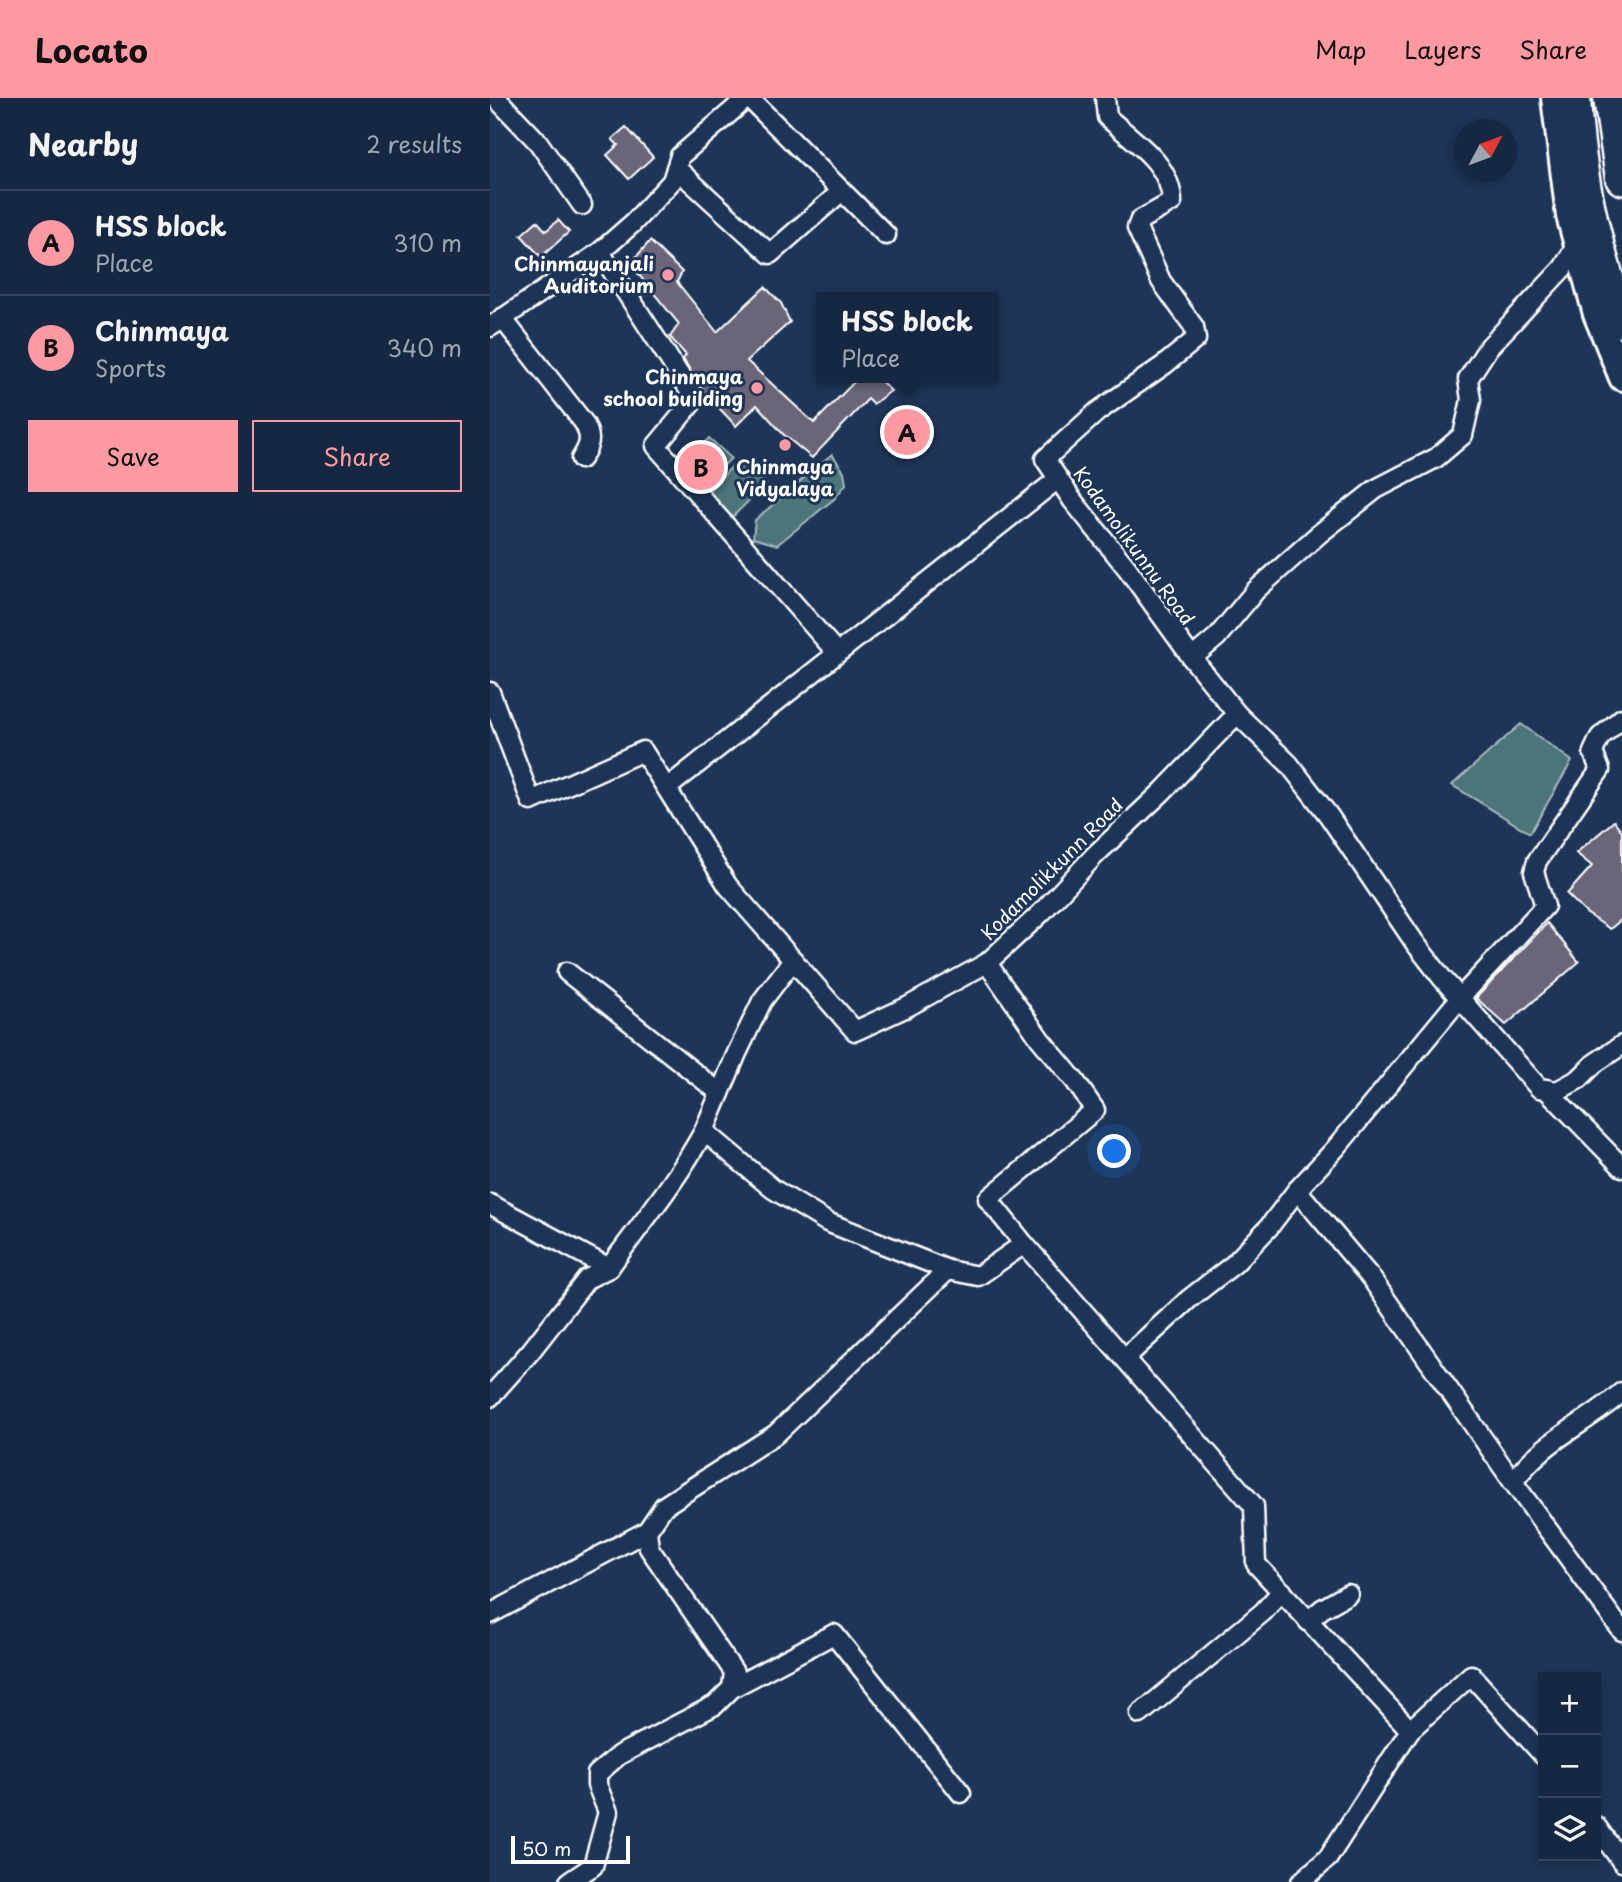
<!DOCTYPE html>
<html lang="en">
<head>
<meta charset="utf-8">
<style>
  body { margin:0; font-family:"Playpen Sans",sans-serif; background:#23344c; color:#f1f3f6 }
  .controls { position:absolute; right:21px; bottom:21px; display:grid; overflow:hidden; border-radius:0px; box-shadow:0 4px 10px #0003 }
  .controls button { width:63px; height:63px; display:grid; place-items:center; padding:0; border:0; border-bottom:2px solid #35445a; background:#162841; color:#f1f3f6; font:35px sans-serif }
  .compass { position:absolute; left:964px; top:21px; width:63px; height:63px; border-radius:50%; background:#162841; box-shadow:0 4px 10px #0003; rotate:49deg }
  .scale { position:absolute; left:21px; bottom:18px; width:119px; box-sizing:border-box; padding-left:7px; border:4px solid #fff; border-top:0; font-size:19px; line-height:24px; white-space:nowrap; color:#fff; -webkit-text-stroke:5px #1d3557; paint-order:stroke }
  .you { position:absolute; left:625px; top:1054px; width:24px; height:24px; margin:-18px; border:5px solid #fff; border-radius:50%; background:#1a73e8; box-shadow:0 0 0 10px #1a73e833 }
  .badge { display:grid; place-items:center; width:46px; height:46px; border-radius:50%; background:#ff9aa2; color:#111; font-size:23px; font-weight:700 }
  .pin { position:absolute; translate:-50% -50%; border:4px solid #fff; box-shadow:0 2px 7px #0006 }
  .popup { position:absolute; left:326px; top:194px; width:182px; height:91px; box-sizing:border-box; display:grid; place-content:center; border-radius:0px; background:#162841; filter:drop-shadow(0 2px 5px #0005); font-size:23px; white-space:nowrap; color:#9ea6b1 }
  .popup b { font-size:26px; color:#f1f3f6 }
  .popup::after { content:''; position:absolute; left:50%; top:100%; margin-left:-14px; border:14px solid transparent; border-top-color:#162841 }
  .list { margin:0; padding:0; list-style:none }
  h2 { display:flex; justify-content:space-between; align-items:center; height:91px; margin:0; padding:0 28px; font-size:30px }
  h2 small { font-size:23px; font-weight:400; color:#9ea6b1 }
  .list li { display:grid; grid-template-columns:46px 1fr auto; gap:21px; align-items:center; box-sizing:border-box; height:105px; padding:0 28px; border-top:2px solid #35445a }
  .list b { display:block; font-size:26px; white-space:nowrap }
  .list p { margin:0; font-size:23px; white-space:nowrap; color:#9ea6b1 }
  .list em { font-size:23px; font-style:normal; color:#9ea6b1 }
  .actions { display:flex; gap:14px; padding:21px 28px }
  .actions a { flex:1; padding:16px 0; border:2px solid #ff9aa2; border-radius:0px; text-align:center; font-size:24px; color:#ff9aa2 }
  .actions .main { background:#ff9aa2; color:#111 }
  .icon { flex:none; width:38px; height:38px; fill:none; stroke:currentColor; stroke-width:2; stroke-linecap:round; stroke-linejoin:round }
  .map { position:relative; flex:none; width:1132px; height:1784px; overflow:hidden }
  header { display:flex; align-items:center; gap:42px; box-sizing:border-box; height:98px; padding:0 35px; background:#ff9aa2; color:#111 }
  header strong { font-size:33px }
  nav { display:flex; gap:38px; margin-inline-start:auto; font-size:24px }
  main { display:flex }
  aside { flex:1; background:#162841 }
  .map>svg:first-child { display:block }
  .green { fill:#4c7479; stroke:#a6babc; stroke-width:2 }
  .building { fill:#6a6578; stroke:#fff; stroke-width:2 }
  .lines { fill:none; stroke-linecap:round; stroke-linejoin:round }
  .street-casing { stroke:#fff; stroke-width:23 }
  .secondary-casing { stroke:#fff; stroke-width:30 }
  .highway-casing { stroke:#fff; stroke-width:37 }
  .street { stroke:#1d3557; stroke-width:18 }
  .secondary { stroke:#1d3557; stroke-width:24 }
  .highway { stroke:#1d3557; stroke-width:32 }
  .poi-dot { fill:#ff9aa2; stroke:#1d3557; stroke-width:2.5 }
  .labels { text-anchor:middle; stroke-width:6; stroke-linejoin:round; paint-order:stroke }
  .poi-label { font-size:19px; font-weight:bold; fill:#fff; stroke:#1d3557; text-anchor:end }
  .street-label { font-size:19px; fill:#fff; stroke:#1d3557 }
</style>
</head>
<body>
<header>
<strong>Locato</strong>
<nav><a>Map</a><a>Layers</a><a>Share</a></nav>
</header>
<main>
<aside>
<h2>Nearby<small>2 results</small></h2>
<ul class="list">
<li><span class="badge">A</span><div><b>HSS block</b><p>Place</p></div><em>310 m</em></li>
<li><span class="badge">B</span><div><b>Chinmaya</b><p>Sports</p></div><em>340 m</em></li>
</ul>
<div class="actions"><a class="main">Save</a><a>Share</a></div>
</aside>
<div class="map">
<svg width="1132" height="1784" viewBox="0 0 1132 1784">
  <rect width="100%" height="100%" fill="#1d3557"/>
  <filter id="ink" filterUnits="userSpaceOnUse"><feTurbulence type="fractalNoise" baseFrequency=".0143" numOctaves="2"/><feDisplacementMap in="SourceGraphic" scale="14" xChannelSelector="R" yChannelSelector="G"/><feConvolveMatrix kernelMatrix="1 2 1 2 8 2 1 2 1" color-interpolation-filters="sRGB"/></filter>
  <g filter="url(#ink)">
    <g class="green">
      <polygon points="219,340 241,360 216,387 201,399 181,377"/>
      <polygon points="342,356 354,374 356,386 344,401 287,447 263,440 265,422"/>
      <polygon points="248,362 276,386 229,432 207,406"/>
      <polygon points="1031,626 1082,663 1040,735 962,687"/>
    </g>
    <g class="building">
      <polygon points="136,29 163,59 139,81 117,57 128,47 122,41"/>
      <polygon points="68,122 79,134 51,159 31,137 47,123 56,133"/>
      <polygon points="160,143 192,174 187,184 227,234 275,189 291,205 300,224 257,263 324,325 368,280 388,280 401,293 383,306 378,301 322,360 294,337 267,307 246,328 214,294 193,261 196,257 180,239 189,226 140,166"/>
      <polygon points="409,311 437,338 429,356 396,330"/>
      <polygon points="1124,723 1132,733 1132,821 1120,831 1096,815 1077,796 1102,768 1086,755"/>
      <polygon points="1057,825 1089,864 1016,927 986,900"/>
    </g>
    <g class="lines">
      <g class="street-casing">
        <g id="street">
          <polyline points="6,0 48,44 92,107"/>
          <polyline points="259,0 396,137"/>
          <path d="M615,0l2,19c26,24 64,46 65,85l-32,18 -3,8 24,53 33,46 2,12 -32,26 -67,47 -52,47 28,42 54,67 65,90 25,-21 39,-47 63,-56 57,-45 60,-31 27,-23 8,-35 -3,-21 20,-31 75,-80 14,-24"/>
          <polyline points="186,70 280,156 352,93"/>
          <polyline points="110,154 205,301 166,348 347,555"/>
          <path d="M12,220l82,105c8,15 6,22 -3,36"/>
          <polyline points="0,229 110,154 143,125 182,83 190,58 257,0"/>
          <polyline points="0,594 41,703 153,653 238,788 365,933 417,909 497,865"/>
          <polyline points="747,616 799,666 839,718 925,845 952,880 1049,990 1067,993 1089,981 1105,965 1132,947"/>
          <polyline points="177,690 568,381"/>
          <polyline points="77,874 230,995"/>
          <polyline points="1056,991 1132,1069"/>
          <polyline points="214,1033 247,955 272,903 303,862"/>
          <polyline points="807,1092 881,1180 1023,1384 1132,1533"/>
          <polyline points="0,1106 119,1170 97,1181 40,1254 0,1299"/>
          <polyline points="534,1146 764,1408 766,1466 920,1632 981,1577 1053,1657"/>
          <path d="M119,1170c34,-47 67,-86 95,-137l69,58 54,33 121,48 30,6 46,-32 -36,-45 107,-89 -20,-29 -35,-42 -53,-76 54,-50 54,-58 67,-63 75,-78 -45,-56"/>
          <polyline points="635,1260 699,1201 744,1166 779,1129 807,1092 846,1050 970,900 1055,808 1044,774 1047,763 1110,672 1103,654 1110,639 1132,620"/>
          <path d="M1023,1384c32,-44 71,-56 109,-90"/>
          <polyline points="0,1516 157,1433"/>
          <polyline points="818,1523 832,1511 858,1496"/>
          <polyline points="242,1590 344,1536 471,1695"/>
          <polyline points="650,1616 773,1514 792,1493"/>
          <polyline points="1106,1728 1132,1764"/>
          <polyline points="79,1784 103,1768 118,1714 107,1687 107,1676 129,1657 225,1607 242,1590 244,1574 159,1450 157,1433 174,1408 286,1336 458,1172"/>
          <polyline points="811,1784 838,1760 920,1632"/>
        </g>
      </g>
      <g class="secondary-casing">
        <polyline id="secondary" points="1064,0 1079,118 1106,216 1132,280"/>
      </g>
      <g class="highway-casing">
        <g id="highway">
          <path d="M1084,0c4,75 21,152 48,223"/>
          <polyline points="1120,0 1132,80"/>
        </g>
      </g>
      <use href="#street" class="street"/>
      <use href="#secondary" class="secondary"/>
      <use href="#highway" class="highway"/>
    </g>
  </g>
  <g class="poi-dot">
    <circle cx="178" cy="177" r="7"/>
    <circle cx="267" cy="290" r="7"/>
    <circle cx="295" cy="347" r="7"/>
  </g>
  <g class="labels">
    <g class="poi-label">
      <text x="164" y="173">Chinmayanjali<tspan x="164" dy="22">Auditorium</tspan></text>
      <text x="253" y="286">Chinmaya<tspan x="253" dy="22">school building</tspan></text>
      <text x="295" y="376" text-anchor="middle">Chinmaya<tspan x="295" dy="22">Vidyalaya</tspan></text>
    </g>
    <g class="street-label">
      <text transform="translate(644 448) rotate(54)" y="7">Kodamolikunnu Road</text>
      <text transform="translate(562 771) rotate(-45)" y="7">Kodamolikkunn Road</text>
    </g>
  </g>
</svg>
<div class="controls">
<button>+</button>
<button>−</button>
<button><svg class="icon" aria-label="layers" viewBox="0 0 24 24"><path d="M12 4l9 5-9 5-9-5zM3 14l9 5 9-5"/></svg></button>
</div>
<svg class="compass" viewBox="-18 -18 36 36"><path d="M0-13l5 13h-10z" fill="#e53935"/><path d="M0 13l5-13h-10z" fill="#9ea6b1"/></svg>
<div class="scale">50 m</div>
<div class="you"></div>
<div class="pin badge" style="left:417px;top:334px">A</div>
<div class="popup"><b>HSS block</b>Place</div>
<div class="pin badge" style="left:211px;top:369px">B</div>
</div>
</main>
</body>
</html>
